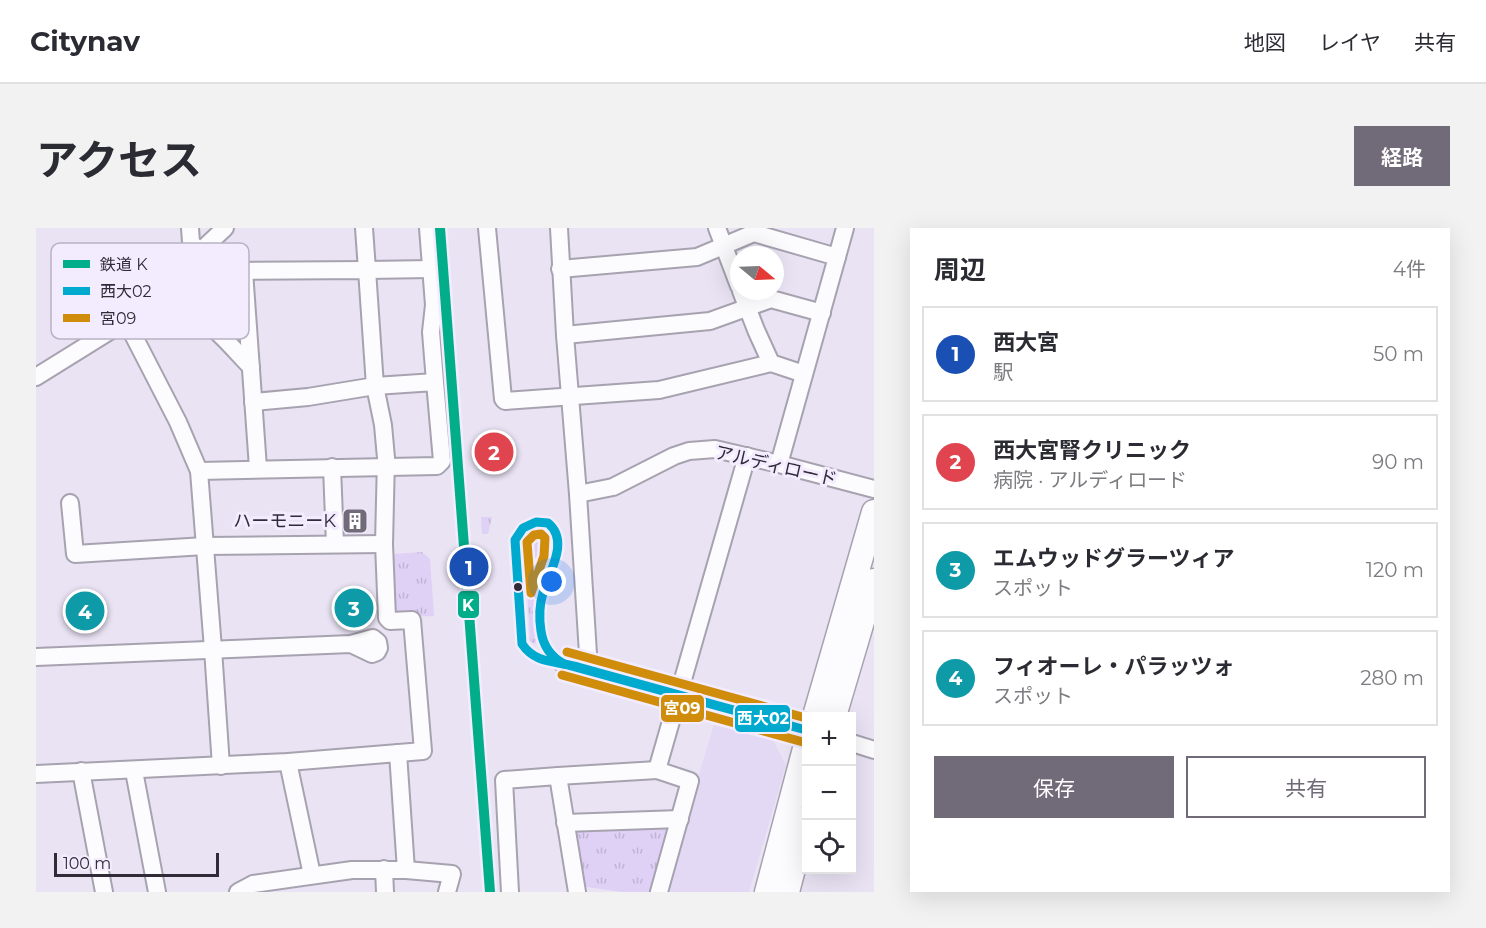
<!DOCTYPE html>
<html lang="ja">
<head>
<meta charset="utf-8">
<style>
  body { margin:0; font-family:Montserrat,"Noto Sans JP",sans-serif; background:#f2f2f3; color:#2b2b33 }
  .controls { position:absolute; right:18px; bottom:18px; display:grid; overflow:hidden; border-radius:0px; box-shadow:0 6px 24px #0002 }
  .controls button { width:54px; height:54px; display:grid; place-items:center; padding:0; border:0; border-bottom:2px solid #e1e1e2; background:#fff; color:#2b2b33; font:30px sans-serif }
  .compass { position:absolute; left:694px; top:18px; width:54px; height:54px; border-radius:50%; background:#fff; box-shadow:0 6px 24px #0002; rotate:109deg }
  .scale { position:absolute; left:18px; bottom:15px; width:165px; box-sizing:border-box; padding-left:6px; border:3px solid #302b37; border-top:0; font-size:16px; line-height:21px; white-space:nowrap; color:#302b37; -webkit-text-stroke:4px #f3ecff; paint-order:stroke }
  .you { position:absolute; left:516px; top:354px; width:21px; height:21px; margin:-15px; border:4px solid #fff; border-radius:50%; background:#1a73e8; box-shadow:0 0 0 9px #1a73e833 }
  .badge { display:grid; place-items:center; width:39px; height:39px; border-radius:50%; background:#716b79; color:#fff; font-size:20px; font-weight:700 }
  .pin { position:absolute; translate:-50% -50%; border:3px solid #fff; box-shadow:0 2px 6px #0006 }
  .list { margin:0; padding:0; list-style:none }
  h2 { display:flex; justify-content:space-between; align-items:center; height:78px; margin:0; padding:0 24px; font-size:26px }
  h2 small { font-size:20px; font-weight:400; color:#7c7c81 }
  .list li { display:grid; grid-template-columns:39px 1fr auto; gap:18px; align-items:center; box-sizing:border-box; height:96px; margin:0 12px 12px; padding:0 12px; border:2px solid #e1e1e2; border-radius:0px }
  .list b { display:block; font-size:22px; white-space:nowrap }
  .list p { margin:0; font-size:20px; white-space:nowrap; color:#7c7c81 }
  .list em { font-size:20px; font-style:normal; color:#7c7c81 }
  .actions { display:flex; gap:12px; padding:18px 24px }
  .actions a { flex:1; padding:14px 0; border:2px solid #716b79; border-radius:0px; text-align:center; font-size:21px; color:#716b79 }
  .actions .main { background:#716b79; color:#fff }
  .icon { flex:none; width:33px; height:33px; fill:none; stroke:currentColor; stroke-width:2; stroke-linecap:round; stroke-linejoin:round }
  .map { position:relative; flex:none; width:838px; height:664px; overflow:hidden; border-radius:0px }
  header { display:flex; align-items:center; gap:36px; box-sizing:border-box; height:84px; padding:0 30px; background:#fff; border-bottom:2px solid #e1e1e2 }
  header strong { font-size:28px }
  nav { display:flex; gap:33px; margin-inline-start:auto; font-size:21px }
  .intro { display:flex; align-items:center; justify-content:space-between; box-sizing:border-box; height:144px; padding:0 36px }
  h1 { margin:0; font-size:42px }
  .button { padding:15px 27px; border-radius:0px; background:#716b79; color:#fff; font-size:21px; font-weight:700 }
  main { display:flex; gap:36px; padding:0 36px }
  aside { flex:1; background:#fff; border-radius:0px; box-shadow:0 6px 24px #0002 }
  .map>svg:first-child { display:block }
  .built { fill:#e3d9f5 }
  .grass { fill:url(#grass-tufts) }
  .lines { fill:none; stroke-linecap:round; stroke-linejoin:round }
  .minor-casing { stroke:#a7a2af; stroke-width:20 }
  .highway-casing { stroke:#a7a2af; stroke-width:27 }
  .minor { stroke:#fcfbfd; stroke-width:16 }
  .highway { stroke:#fcfbfd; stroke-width:24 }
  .bus-1-casing { stroke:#f3ecff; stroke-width:14 }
  .bus-2-casing { stroke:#f3ecff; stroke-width:14 }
  .bus-1 { stroke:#00a9ce; stroke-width:9 }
  .bus-2 { stroke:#cf8d0b; stroke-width:9 }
  .rail-1-casing { stroke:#f3ecff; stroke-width:15 }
  .rail-1 { stroke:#02ad89; stroke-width:10 }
  .bus-dot { fill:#302b37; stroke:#f3ecff; stroke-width:2 }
  .labels { text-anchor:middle; stroke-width:6; stroke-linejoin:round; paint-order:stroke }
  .street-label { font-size:18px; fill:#302b37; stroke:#f3ecff }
  .poi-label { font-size:18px; fill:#302b37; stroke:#f3ecff; text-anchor:end }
  .key { fill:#f3ecff; stroke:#b8b2c3; stroke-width:1.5 }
  .key-label { font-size:16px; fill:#302b37 }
  .line-badge { stroke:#f3ecff; stroke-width:2 }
  .badge-label { font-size:16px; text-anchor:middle; font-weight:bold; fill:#fff }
</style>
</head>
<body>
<header>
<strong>Citynav</strong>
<nav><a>地図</a><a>レイヤ</a><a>共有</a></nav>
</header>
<div class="intro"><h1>アクセス</h1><a class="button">経路</a></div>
<main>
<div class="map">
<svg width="838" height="664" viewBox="0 0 838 664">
  <defs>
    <pattern id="grass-tufts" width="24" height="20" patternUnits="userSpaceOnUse" patternTransform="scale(1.5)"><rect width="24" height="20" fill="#dfd0f6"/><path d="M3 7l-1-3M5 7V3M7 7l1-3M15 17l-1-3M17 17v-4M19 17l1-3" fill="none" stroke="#c0b3d4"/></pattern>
  </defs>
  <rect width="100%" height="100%" fill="#e9e3f4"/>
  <polygon class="built" points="679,493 736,510 750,537 713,664 628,664"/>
  <g class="grass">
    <polygon points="445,289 456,289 452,306 446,306"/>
    <polygon points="502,300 512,304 515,312 513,336 487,324 486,315 490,304"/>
    <polygon points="386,324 394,331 398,388 359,389 353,330 358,326"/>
    <polygon points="490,341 508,350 498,379 501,413 499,416 494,413"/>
    <polygon points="638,594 619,664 586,664 544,658 539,596"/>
  </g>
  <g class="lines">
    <g class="minor-casing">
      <g id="minor">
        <polyline points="154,0 155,14 164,25"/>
        <polyline points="328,0 331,42 395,41"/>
        <polyline points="392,0 398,77 395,104 399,154"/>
        <polyline points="451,0 467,171 469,173 623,162 735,135 768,146"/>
        <polyline points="523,0 529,107 542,266 553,442"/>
        <polyline points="681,0 703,58"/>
        <polyline points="801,29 809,0"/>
        <polyline points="524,41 661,29 718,5 801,29 743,236"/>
        <polyline points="208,43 222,240"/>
        <polyline points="705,63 720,102 735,135"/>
        <path d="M117,70c17,10 35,12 51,23 17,12 32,31 47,46"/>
        <polyline points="90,93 142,194 163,243 177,421 185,538"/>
        <polyline points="529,107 674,93 735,71 786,85"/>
        <polyline points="0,149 90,93 189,0"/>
        <polyline points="296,239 299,316"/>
        <polyline points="163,243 401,238 406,233 399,154 339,158 272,169 217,174"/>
        <polyline points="542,266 577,259 638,228 653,223 679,221 743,236 838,261"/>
        <polyline points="34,275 39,326 169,318 348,316"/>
        <polyline points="0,429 315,416 337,410 342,414 343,420 341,424 336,426 315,416"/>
        <polyline points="526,435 770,502"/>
        <polyline points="816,515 838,522"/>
        <polyline points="362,525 370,642"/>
        <polyline points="252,534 276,647"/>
        <polyline points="45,543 68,664"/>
        <polyline points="98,543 121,664"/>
        <polyline points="0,546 252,534 387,523 376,392 354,393 351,390 348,316 350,230 347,197 339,158 331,42 197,43 169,49 117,70"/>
        <polyline points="529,595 644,591"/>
        <polyline points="348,641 349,664"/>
        <polyline points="202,664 217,656 316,642 370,642 416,646 411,664"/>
        <polyline points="474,664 468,552 522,548"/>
        <polyline points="541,664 522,548 621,542"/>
        <polyline points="623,664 654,553 621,542 711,228"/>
      </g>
    </g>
    <g class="highway-casing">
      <g id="highway">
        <polyline points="779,488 838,284"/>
        <polyline points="798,488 838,353"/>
        <polyline points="731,664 770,517"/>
        <polyline points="751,664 770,591"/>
      </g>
    </g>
    <use href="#minor" class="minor"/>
    <use href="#highway" class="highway"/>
    <g class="bus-1-casing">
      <g id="bus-1">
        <path d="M500,294l12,1c22,18 1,49 -5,70 -4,13 -4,25 -2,38 2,14 10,26 23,33 -17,-3 -31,-4 -42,-20l-7,-104 8,-12z"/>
        <polygon points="528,436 542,439 770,502"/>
      </g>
    </g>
    <g class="bus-2-casing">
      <g id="bus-2">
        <polygon points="505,306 509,310 508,328 495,365 491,314 498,307"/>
        <polyline points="531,424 770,490"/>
        <polyline points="526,447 767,514"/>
      </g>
    </g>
    <use href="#bus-1" class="bus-1"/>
    <use href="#bus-2" class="bus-2"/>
    <g class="rail-1-casing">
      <polyline id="rail-1" points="404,0 454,664"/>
    </g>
    <use href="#rail-1" class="rail-1"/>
  </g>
  <defs>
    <g id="building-square" transform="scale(1.35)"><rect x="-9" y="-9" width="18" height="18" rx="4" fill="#716b79" stroke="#f3ecff"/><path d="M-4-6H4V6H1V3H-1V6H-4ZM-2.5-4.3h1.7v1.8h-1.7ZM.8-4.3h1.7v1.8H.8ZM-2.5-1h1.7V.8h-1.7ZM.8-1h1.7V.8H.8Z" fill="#fff"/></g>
  </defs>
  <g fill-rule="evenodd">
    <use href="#building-square" x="319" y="293"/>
  </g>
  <circle class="bus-dot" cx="482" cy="359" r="5"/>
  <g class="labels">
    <g class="street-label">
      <text transform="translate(740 238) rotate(13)" y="6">アルディロード</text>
    </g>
    <g class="poi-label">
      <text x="300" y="299">ハーモニーK</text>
    </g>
  </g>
  <rect x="15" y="15" width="198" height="96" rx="9" class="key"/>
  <rect x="27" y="32" width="27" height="8" fill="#02ad89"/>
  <rect x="27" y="59" width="27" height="8" fill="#00a9ce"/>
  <rect x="27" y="86" width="27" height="8" fill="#cf8d0b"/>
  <g class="key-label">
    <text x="64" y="42">鉄道 K</text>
    <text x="64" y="69">西大02</text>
    <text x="64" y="96">宮09</text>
  </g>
  <g class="line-badge">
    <rect x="421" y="362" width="23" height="29" rx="6" fill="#02ad89"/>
    <rect x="624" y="466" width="45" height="29" rx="6" fill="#cf8d0b"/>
    <rect x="698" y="476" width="57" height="29" rx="6" fill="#00a9ce"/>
  </g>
  <g class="badge-label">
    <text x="432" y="383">K</text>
    <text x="646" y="486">宮09</text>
    <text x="727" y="496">西大02</text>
  </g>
</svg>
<div class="controls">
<button>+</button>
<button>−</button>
<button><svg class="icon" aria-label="locate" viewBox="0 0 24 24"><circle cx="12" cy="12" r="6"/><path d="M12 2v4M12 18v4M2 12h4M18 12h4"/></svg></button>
</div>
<svg class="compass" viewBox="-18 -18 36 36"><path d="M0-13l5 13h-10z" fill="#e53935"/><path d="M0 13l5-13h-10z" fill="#7c7c81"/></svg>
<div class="scale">100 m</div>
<div class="you"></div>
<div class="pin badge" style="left:433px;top:339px;background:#1a4fb4">1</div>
<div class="pin badge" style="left:458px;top:224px;background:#e0444e">2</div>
<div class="pin badge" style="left:318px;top:380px;background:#0f9aa8">3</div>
<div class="pin badge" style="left:49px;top:383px;background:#0f9aa8">4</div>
</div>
<aside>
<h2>周辺<small>4件</small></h2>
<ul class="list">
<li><span class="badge" style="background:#1a4fb4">1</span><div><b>西大宮</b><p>駅</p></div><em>50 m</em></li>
<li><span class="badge" style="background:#e0444e">2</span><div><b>西大宮腎クリニック</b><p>病院 · アルディロード</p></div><em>90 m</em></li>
<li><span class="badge" style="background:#0f9aa8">3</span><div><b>エムウッドグラーツィア</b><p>スポット</p></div><em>120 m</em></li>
<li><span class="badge" style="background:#0f9aa8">4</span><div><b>フィオーレ・パラッツォ</b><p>スポット</p></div><em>280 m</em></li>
</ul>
<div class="actions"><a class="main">保存</a><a>共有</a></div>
</aside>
</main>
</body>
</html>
